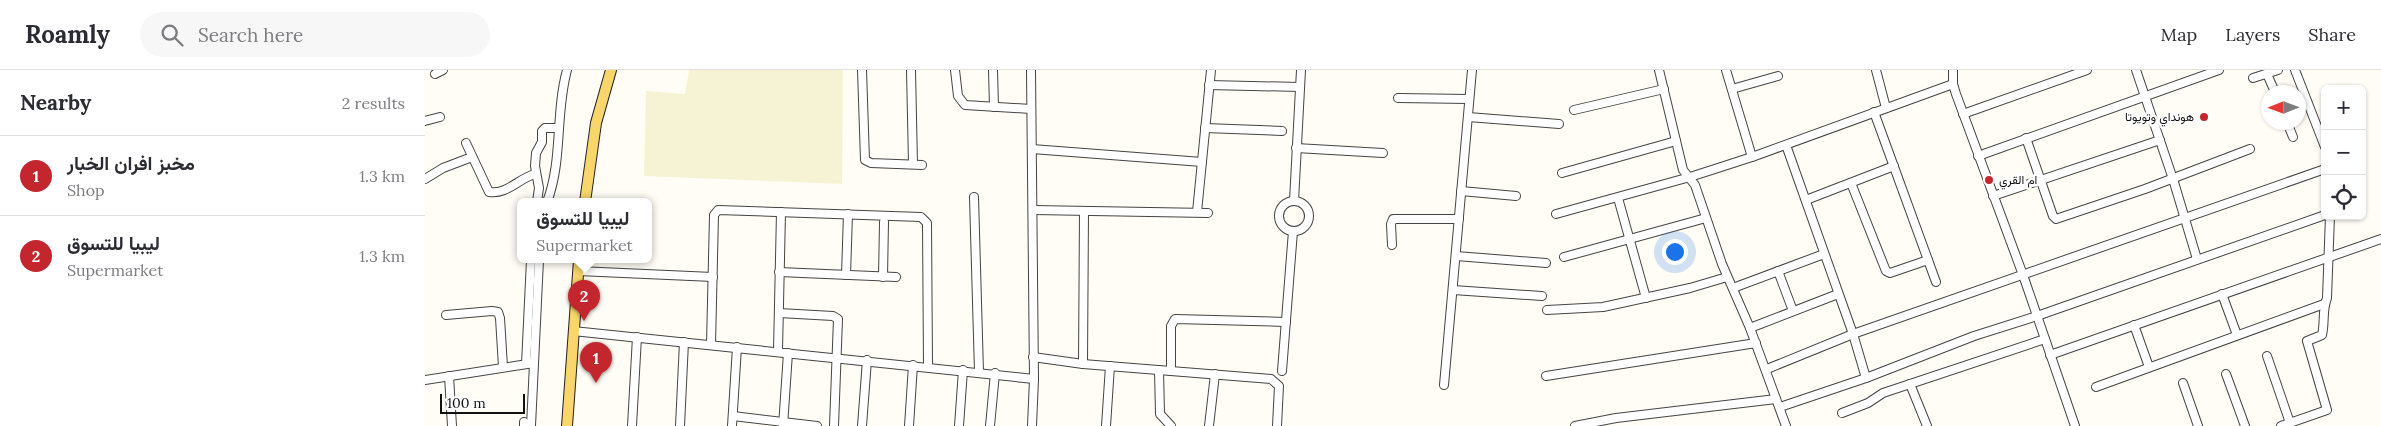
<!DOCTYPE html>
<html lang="en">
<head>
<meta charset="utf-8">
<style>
  body { margin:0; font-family:Lora,Vazirmatn,serif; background:#f7f7f7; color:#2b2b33 }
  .controls { position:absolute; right:15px; top:15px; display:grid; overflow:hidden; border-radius:8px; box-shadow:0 1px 4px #0004 }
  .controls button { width:45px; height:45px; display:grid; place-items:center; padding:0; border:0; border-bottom:1px solid #e1e1e2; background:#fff; color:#2b2b33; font:25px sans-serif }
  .compass { position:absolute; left:1836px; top:15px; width:45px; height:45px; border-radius:50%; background:#fff; box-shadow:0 1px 4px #0004; rotate:269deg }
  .scale { position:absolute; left:15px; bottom:12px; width:85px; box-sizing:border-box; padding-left:5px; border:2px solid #111; border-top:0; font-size:14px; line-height:18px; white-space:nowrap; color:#111; -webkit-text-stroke:4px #fff; paint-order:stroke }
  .you { position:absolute; left:1249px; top:181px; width:18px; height:18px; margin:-12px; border:4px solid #fff; border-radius:50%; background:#1a73e8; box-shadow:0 0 0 8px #1a73e833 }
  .badge { display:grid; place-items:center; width:32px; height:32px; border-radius:50%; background:#c4262e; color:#fff; font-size:16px; font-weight:700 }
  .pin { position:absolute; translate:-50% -41px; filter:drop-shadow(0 1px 2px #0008) }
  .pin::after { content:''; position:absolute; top:26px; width:18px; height:15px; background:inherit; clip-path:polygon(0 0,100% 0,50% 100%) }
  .popup { position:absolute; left:92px; top:128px; width:135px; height:65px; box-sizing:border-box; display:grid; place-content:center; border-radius:8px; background:#fff; filter:drop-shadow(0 1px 4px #0005); font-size:16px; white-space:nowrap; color:#7c7c81 }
  .popup b { font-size:19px; color:#2b2b33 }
  .popup::after { content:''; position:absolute; left:50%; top:100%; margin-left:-10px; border:10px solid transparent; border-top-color:#fff }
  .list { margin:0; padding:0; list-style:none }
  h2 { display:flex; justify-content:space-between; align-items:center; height:65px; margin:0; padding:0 20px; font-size:21px }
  h2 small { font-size:16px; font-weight:400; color:#7c7c81 }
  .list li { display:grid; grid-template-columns:32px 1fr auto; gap:15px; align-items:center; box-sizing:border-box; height:80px; padding:0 20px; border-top:1px solid #e1e1e2 }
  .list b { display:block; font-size:19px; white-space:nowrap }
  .list p { margin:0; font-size:16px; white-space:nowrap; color:#7c7c81 }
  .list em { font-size:16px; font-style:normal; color:#7c7c81 }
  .icon { flex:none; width:28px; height:28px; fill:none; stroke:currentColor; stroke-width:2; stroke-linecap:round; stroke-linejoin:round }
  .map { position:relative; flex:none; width:1956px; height:356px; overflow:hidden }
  header { display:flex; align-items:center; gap:30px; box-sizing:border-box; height:70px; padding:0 25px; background:#fff; border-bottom:1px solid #e1e1e2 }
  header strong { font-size:24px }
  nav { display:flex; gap:28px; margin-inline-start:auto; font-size:18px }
  .search { width:350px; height:45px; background:#f7f7f7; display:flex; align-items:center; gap:12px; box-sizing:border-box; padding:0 18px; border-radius:28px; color:#7c7c81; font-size:19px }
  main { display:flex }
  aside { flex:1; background:#fff }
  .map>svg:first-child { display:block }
  .farmland { fill:#f6f3d4 }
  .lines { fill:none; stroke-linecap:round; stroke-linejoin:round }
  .minor-casing { stroke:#444; stroke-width:10 }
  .major-casing { stroke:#222; stroke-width:12 }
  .minor { stroke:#fff; stroke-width:8 }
  .major { stroke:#f9d66b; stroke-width:10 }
  .poi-dot { fill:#c4262e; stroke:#fff; stroke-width:2 }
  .labels { text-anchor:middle; stroke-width:5; stroke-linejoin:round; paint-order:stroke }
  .poi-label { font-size:12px; fill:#111; stroke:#fff; text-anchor:end }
</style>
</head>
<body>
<header>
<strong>Roamly</strong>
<div class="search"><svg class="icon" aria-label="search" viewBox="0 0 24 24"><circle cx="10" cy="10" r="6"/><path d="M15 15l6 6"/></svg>Search here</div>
<nav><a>Map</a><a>Layers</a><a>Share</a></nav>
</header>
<main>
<aside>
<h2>Nearby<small>2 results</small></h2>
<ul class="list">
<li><span class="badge">1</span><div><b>مخبز افران الخبار</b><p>Shop</p></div><em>1.3 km</em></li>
<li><span class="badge">2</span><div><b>ليبيا للتسوق</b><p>Supermarket</p></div><em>1.3 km</em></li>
</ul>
</aside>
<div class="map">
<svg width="1956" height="356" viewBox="0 0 1956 356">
  <rect width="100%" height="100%" fill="#fffdf5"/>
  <polygon class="farmland" points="264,0 418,0 417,114 219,106 221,21 260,24"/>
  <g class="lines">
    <g class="minor-casing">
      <g id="minor">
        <polyline points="437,0 440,90 446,93 497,95"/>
        <polyline points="486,0 488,94"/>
        <polyline points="530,0 533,26 540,35 606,39"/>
        <polyline points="568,0 569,37"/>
        <polyline points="606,0 609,309 607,356"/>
        <polyline points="1234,0 1258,100 1270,115 1297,194 1325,258 1361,356"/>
        <polyline points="1301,0 1327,87"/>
        <polyline points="1451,0 1461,38"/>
        <polyline points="1528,0 1528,14 1531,24 1598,205 1650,356"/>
        <polyline points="1711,0 1748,109 1772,189"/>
        <polyline points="1870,0 1900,77"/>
        <polyline points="10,4 18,0"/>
        <polyline points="1842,4 1850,22"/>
        <polyline points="1828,8 1853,0"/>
        <polyline points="784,15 875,17"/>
        <polyline points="1307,19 1353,6"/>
        <polyline points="973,28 1044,29"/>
        <polyline points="1149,40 1239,19"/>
        <polyline points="1449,42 1511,212"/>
        <polyline points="1538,44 1662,0"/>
        <polyline points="1043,47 1134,54"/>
        <polyline points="0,51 15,47"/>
        <polyline points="1862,52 1868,67"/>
        <polyline points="780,58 857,61"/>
        <polyline points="1601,68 1628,146 1631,149 1720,119 1825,79"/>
        <path d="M41,73l23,49c18,3 30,-14 46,-18"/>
        <polyline points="1361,75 1428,264 1441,308"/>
        <polyline points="871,78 958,83"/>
        <polyline points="607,79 777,92"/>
        <polyline points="1553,86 1794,0"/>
        <polyline points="1137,103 1251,71"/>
        <polyline points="0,109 18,98 47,87"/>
        <polyline points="1426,113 1461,201 1465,203 1503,190"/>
        <polyline points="1036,121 1091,126"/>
        <polyline points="1568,126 1735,70"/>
        <polyline points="549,127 554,302"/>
        <polyline points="1193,128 1221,228"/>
        <polyline points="1381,130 1469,96"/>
        <circle cx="869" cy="146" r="15"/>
        <polyline points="869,131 876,0"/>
        <polyline points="112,132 114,118 110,96 111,83 117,72 117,61 120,58 133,58"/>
        <path d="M122,132c16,-42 8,-88 20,-132"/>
        <polyline points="608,140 783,143"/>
        <polyline points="772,142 786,0"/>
        <polyline points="1131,144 1265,107 1327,87 1528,14"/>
        <polyline points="967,175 966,154 968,149 1034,149"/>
        <polyline points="1031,186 1121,193"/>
        <polyline points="1139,187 1281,148"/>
        <polyline points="153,201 288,207"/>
        <polyline points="1353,201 1368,241"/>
        <polyline points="354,202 471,207"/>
        <polyline points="421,205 423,144"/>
        <polyline points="458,207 459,152"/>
        <polyline points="1308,218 1399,184"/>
        <polyline points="1028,220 1117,226"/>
        <polyline points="1797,224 1812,265"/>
        <polyline points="1122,240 1178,237 1265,218 1302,207"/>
        <polyline points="354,243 408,246 413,249 409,356"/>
        <polyline points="21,245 67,241 73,242 75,248 78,297"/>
        <polyline points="1709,255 1724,297"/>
        <polyline points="1325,258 1413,224"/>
        <polyline points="148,261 609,309"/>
        <polyline points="286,275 289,145 293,140 496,147 502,153 503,296"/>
        <polyline points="353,281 356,142"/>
        <polyline points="1625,285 1956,169"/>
        <polyline points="1842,286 1865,353"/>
        <polyline points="608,287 658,294 846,309 854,316 852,356"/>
        <polyline points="101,294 106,190"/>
        <polyline points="658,294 659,141"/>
        <polyline points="1342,299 1428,264 1900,99"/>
        <polyline points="734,300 735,344 746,356"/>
        <polyline points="746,301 746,256 750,249 861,252"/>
        <polyline points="857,301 868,161"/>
        <polyline points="1801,304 1820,356"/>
        <polyline points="24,306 27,356"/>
        <polyline points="1121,306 1331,273"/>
        <polyline points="0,310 109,293"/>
        <polyline points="1758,313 1773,356"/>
        <polyline points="1485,314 1502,356"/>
        <polyline points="1019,315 1047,0"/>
        <polyline points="1671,317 1899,234"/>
        <polyline points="1355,337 1441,308 1549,266 1612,246 1900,145"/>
        <polyline points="1417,343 1443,333 1458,323 1620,269"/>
        <polyline points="308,346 392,356"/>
        <polyline points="99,356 99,352"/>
        <polyline points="106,356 114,190"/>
        <polyline points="207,356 212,267"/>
        <polyline points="255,356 259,272"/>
        <polyline points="307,356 312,277"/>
        <polyline points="358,356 363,283"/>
        <polyline points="437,356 442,290"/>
        <polyline points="484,356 488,295"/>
        <polyline points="534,356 538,300"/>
        <polyline points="565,356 570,303"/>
        <polyline points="681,356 685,296"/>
        <polyline points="784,356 790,304"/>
        <polyline points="1150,356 1191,348 1351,329"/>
        <path d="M1856,356l46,-16 -20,-69 15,-6c3,-12 0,-25 5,-37l3,-82"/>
      </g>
    </g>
    <g class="major-casing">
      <g id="major">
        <polyline points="160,132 171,53 186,0"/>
        <polyline points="142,356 154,190"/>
      </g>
    </g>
    <use href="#minor" class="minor"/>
    <use href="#major" class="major"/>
  </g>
  <g class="poi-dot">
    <circle cx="1779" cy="47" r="5"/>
    <circle cx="1564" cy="110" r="5"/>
  </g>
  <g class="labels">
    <g class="poi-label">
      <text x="1769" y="51">هونداي وتويوتا</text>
      <text x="1574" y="114" text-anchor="start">ام القري</text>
    </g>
  </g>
</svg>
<div class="controls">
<button>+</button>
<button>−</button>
<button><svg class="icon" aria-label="locate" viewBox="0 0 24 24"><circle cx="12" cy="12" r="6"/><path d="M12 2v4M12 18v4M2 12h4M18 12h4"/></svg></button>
</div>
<svg class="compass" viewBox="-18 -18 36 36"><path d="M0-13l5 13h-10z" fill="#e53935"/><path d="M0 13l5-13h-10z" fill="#7c7c81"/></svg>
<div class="scale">100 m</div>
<div class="you"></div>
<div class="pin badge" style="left:171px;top:313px">1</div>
<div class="pin badge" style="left:159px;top:251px">2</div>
<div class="popup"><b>ليبيا للتسوق</b>Supermarket</div>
</div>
</main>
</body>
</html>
